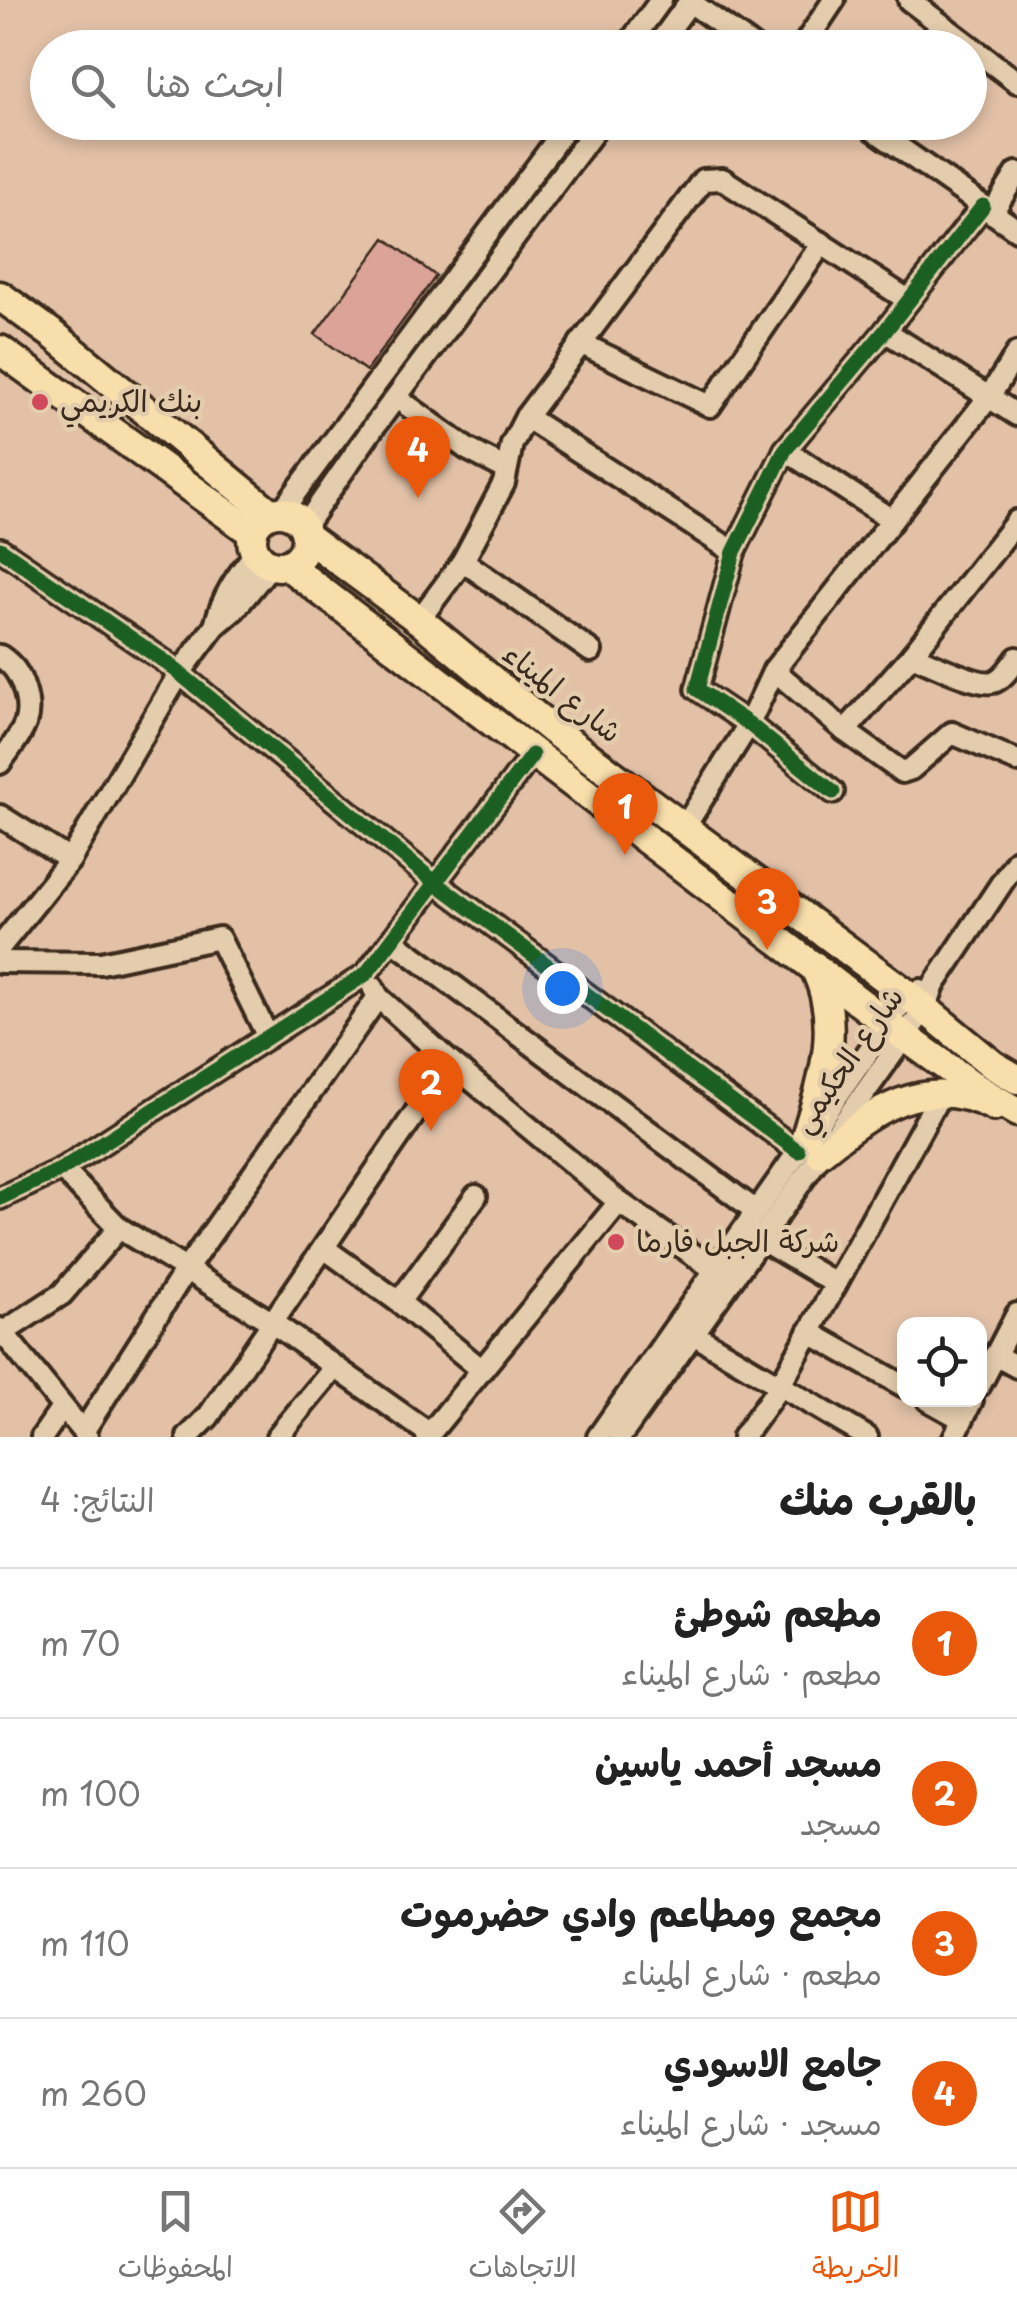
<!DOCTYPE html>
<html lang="ar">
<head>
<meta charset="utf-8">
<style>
  body { margin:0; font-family:"Playpen Sans","Playpen Sans Arabic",sans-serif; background:#f6f6f6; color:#222; direction:rtl }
  .controls { position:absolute; right:30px; bottom:30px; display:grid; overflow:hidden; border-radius:20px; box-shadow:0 5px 15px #0003 }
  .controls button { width:90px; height:90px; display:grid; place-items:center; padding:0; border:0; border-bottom:2px solid #e0e0e0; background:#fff; color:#222; font:50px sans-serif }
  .you { position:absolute; left:562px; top:988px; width:35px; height:35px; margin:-25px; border:8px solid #fff; border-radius:50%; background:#1a73e8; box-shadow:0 0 0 15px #1a73e833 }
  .badge { display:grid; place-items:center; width:65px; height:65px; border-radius:50%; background:#ea580c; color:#fff; font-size:32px; font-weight:700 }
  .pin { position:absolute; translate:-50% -82px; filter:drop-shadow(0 2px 5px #0008) }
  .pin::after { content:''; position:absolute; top:52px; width:35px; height:30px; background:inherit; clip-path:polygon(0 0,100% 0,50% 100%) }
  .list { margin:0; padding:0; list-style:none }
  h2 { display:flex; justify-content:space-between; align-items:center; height:130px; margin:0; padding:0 40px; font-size:42px }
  h2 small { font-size:32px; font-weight:400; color:#767676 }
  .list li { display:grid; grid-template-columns:65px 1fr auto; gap:30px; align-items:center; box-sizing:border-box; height:150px; padding:0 40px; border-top:2px solid #e0e0e0 }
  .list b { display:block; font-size:38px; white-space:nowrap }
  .list p { margin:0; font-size:32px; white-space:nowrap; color:#767676 }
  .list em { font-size:32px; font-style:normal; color:#767676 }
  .icon { flex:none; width:55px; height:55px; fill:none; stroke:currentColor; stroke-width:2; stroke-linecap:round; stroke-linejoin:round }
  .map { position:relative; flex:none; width:1017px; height:1437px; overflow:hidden; direction:ltr }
  .search { position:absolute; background:#fff; box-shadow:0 5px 15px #0003; left:30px; right:30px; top:30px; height:110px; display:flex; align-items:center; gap:25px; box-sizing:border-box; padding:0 35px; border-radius:55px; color:#767676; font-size:38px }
  .sheet { height:730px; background:#fff }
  nav { display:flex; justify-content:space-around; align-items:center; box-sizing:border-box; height:140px; border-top:2px solid #e0e0e0; background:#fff; font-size:28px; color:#767676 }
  nav a { display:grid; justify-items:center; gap:5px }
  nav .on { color:#ea580c }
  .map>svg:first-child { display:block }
  .building { fill:#dca498; stroke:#3b2a1e; stroke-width:2.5 }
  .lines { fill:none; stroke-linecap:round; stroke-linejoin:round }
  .minor-casing { stroke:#3b2a1e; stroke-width:28 }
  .major-casing { stroke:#3b2a1e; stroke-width:32 }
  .highway-casing { stroke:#3b2a1e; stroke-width:35 }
  .minor { stroke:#e4cdad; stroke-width:20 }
  .major { stroke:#f8deab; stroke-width:25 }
  .highway { stroke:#f8deab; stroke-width:28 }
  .cycleway-casing { stroke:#e4cdad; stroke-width:21 }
  .cycleway { stroke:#1b5e20; stroke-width:15 }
  .poi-dot { fill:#d1495b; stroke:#e4cdad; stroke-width:4 }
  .labels { text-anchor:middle; stroke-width:9; stroke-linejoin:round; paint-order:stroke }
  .poi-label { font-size:30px; fill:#3b2a1e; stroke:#e4cdad; text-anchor:start }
  .street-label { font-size:30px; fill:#3b2a1e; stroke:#e4cdad }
</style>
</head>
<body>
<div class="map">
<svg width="1017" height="1437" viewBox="0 0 1017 1437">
  <rect width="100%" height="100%" fill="#e2c1a7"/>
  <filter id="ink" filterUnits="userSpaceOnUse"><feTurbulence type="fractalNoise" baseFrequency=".01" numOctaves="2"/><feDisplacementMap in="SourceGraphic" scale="20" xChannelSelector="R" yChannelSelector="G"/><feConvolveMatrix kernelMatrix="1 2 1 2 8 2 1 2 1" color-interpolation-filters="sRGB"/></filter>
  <g filter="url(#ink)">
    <polygon class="building" points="385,238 436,276 366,371 315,334"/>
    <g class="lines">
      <g class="minor-casing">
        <g id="minor">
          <polyline points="909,0 1017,82"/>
          <polyline points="690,2 755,48"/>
          <polyline points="626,48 661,0"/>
          <polyline points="656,48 691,0"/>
          <polyline points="802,48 834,0"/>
          <polyline points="863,122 1017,230"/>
          <polyline points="992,213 1017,173"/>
          <polyline points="885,331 1017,415"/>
          <polyline points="580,343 710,406 822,243"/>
          <polyline points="397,398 467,449 506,469"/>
          <polyline points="526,417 734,552"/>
          <polyline points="785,450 892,520"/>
          <polyline points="281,512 570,122"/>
          <polyline points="304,527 373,428 601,122"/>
          <polyline points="0,549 167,663 436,883 798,1151"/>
          <polyline points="463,561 504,483 512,444 526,417 703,180 722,179 908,300"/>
          <polyline points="419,620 463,561 591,651"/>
          <path d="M215,626c8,-30 21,-50 41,-73"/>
          <path d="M912,655c17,7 65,31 81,27 10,-3 18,-16 24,-24"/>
          <path d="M0,656c13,9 19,17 24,33 11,34 -5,46 -24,74"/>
          <polyline points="774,670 845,731 902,772 911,769 952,733 1017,761"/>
          <polyline points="845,731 912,655 1017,521"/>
          <polyline points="833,792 749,724 697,689 734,552 785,450 885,331 983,206"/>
          <polyline points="0,816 70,860"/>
          <polyline points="684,828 749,724 774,670 989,397 1017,353"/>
          <polyline points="392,940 756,1211"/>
          <polyline points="0,947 70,860 179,674 215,626 235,609 271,565"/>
          <polyline points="0,962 101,963 219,938 268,1037"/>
          <polyline points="373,987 378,997 450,1062 619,1202"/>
          <polyline points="62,1169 119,1228 273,1323 430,1434"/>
          <polyline points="0,1198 62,1169 366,974 532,755"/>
          <polyline points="760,1239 836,1284 941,1093"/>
          <polyline points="324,1248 399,1302 482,1370"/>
          <polyline points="399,1302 476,1196"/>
          <polyline points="0,1329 87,1437"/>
          <polyline points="809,1332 904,1386"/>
          <polyline points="2,1333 62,1294 119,1228"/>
          <polyline points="693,1334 867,1437"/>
          <polyline points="995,1355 1017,1367"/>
          <polyline points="980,1385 1017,1314"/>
          <polyline points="928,1400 962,1419"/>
          <polyline points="83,1432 187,1268 378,997"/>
          <polyline points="42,1437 62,1408"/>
          <polyline points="188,1437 208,1417 450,1062"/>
          <polyline points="277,1437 335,1367"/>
          <polyline points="427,1437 619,1202 715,1270"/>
          <polyline points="598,1437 908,995 920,990"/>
          <polyline points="620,1437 925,1008 934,985 1017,860"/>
          <polyline points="743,1437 779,1387 836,1284"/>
          <polyline points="954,1437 972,1400"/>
        </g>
      </g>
      <g class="major-casing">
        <path id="major" d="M820,1154c53,-43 105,-82 174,-46"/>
      </g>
      <g class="highway-casing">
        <g id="highway">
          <polyline points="0,296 55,336 270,513"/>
          <polyline points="0,350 253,533"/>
          <circle cx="279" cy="539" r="27"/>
          <polyline points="307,537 419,620 550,728 908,995 993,1065 1017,1079"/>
          <polyline points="287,565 904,1036 976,1088 1017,1112"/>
          <path d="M804,1143c18,-59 40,-119 10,-177"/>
        </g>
      </g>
      <use href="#minor" class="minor"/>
      <use href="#major" class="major"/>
      <use href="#highway" class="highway"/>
      <g class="cycleway-casing">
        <g id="cycleway">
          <polyline points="0,549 167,663 436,883 798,1151"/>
          <polyline points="833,792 749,724 697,689 734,552 785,450 885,331 983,206"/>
          <polyline points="0,1198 62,1169 366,974 532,755"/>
        </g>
      </g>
      <use href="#cycleway" class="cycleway"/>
    </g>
  </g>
  <g class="poi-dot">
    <circle cx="40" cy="402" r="10"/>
    <circle cx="616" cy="1242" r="10"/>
  </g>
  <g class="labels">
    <g class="poi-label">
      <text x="60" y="412">بنك الكريمي</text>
      <text x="636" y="1252">شركة الجبل فارما</text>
    </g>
    <g class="street-label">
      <text transform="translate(562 693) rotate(38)" y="10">شارع الميناء</text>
      <text transform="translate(848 1060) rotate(-55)" y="10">شارع الحكيمي</text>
    </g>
  </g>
</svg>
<div class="controls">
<button><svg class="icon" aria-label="locate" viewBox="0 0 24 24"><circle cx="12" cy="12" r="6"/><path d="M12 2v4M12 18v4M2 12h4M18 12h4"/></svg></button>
</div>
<div class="you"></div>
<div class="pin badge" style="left:625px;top:855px">1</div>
<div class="pin badge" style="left:431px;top:1131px">2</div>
<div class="pin badge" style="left:767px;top:950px">3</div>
<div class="pin badge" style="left:418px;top:498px">4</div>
<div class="search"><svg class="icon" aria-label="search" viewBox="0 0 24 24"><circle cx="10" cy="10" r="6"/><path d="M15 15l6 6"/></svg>ابحث هنا</div>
</div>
<section class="sheet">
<h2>بالقرب منك<small>النتائج: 4</small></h2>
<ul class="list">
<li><span class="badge">1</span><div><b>مطعم شوطئ</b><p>مطعم · شارع الميناء</p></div><em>70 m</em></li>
<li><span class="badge">2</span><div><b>مسجد أحمد ياسين</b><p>مسجد</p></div><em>100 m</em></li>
<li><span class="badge">3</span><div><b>مجمع ومطاعم وادي حضرموت</b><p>مطعم · شارع الميناء</p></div><em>110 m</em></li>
<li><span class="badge">4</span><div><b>جامع الاسودي</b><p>مسجد · شارع الميناء</p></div><em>260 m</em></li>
</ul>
</section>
<nav>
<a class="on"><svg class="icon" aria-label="map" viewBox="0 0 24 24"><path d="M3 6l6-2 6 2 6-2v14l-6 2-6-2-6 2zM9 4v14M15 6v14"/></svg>الخريطة</a>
<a><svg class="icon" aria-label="directions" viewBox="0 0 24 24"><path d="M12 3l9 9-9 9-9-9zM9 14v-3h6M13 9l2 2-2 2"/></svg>الاتجاهات</a>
<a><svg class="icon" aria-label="saved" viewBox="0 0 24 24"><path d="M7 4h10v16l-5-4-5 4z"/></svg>المحفوظات</a>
</nav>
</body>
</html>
